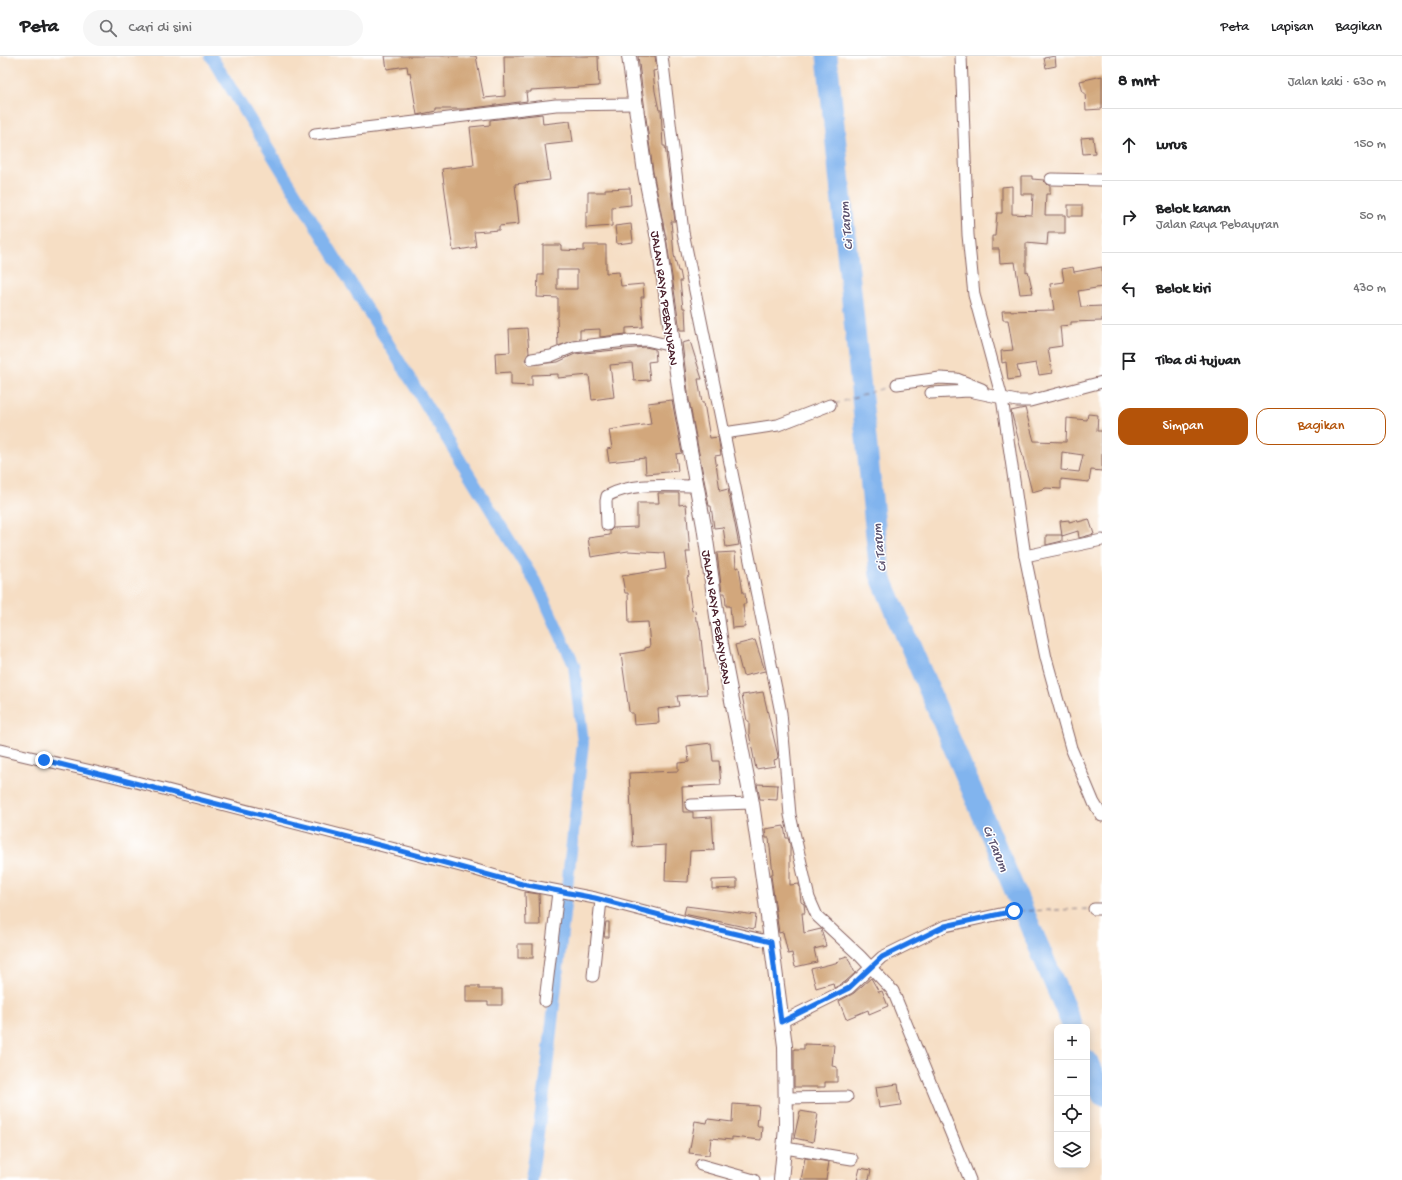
<!DOCTYPE html>
<html lang="id">
<head>
<meta charset="utf-8">
<style>
  body { margin:0; font-family:"Gochi Hand",sans-serif; background:#f6f6f6; color:#202124 }
  .controls { position:absolute; right:12px; bottom:12px; display:grid; overflow:hidden; border-radius:8px; box-shadow:0 2px 10px #0003 }
  .controls button { width:36px; height:36px; display:grid; place-items:center; padding:0; border:0; border-bottom:1px solid #e0e0e0; background:#fff; color:#202124; font:20px sans-serif }
  .stop { position:absolute; width:12px; height:12px; margin:-9px; border:3px solid #1a73e8; border-radius:50%; background:#fff }
  .stop.end { background:#1a73e8; border-color:#fff; box-shadow:0 1px 4px #0008 }
  .list { margin:0; padding:0; list-style:none }
  h2 { display:flex; justify-content:space-between; align-items:center; height:52px; margin:0; padding:0 16px; font-size:17px }
  h2 small { font-size:13px; font-weight:400; color:#757577 }
  .list li { display:grid; grid-template-columns:26px 1fr auto; gap:12px; align-items:center; box-sizing:border-box; height:72px; padding:0 16px; border-top:1px solid #e0e0e0 }
  .list b { display:block; font-size:15px; white-space:nowrap }
  .list p { margin:0; font-size:13px; white-space:nowrap; color:#757577 }
  .list em { font-size:13px; font-style:normal; color:#757577 }
  .actions { display:flex; gap:8px; padding:12px 16px }
  .actions a { flex:1; padding:9px 0; border:1px solid #b45309; border-radius:12px; text-align:center; font-size:14px; color:#b45309 }
  .actions .main { background:#b45309; color:#fff }
  .icon { flex:none; width:22px; height:22px; fill:none; stroke:currentColor; stroke-width:2; stroke-linecap:round; stroke-linejoin:round }
  .map { position:relative; flex:none; width:1102px; height:1124px; overflow:hidden }
  header { display:flex; align-items:center; gap:24px; box-sizing:border-box; height:56px; padding:0 20px; background:#fff; border-bottom:1px solid #e0e0e0 }
  header strong { font-size:19px }
  nav { display:flex; gap:22px; margin-inline-start:auto; font-size:14px }
  .search { width:280px; height:36px; background:#f6f6f6; display:flex; align-items:center; gap:10px; box-sizing:border-box; padding:0 14px; border-radius:22px; color:#757577; font-size:15px }
  main { display:flex }
  aside { flex:1; background:#fff }
  .map>svg:first-child { display:block }
  .lines { fill:none; stroke-linecap:round; stroke-linejoin:round }
  .canal { stroke:#81b4ee; stroke-width:12 }
  .river { stroke:#81b4ee; stroke-width:21 }
  .ferry { stroke:#5d536f; stroke-width:1; stroke-dasharray:5 4; stroke-linecap:butt }
  .building { fill:#d2a77c; fill-rule:evenodd }
  .minor-casing { stroke:#866261; stroke-width:13 }
  .major-casing { stroke:#866261; stroke-width:16 }
  .minor { stroke:#fff; stroke-width:11 }
  .major { stroke:#fff; stroke-width:14 }
  .route { stroke:#1a73e8; stroke-width:5 }
  .labels { text-anchor:middle; stroke-width:3; stroke-linejoin:round; paint-order:stroke }
  .street-label { font-size:13px; fill:#4a1f2b; stroke:#fff }
  .water-label { font-size:14px; font-style:italic; fill:#5d536f; stroke:#fff }
</style>
</head>
<body>
<header>
<strong>Peta</strong>
<div class="search"><svg class="icon" aria-label="search" viewBox="0 0 24 24"><circle cx="10" cy="10" r="6"/><path d="M15 15l6 6"/></svg>Cari di sini</div>
<nav><a>Peta</a><a>Lapisan</a><a>Bagikan</a></nav>
</header>
<main>
<div class="map">
<svg width="1102" height="1124" viewBox="0 0 1102 1124">
  <rect width="100%" height="100%" fill="#fff"/>
  <filter id="ink" filterUnits="userSpaceOnUse"><feTurbulence type="fractalNoise" baseFrequency=".025" numOctaves="2"/><feDisplacementMap in="SourceGraphic" scale="8" xChannelSelector="R" yChannelSelector="G"/><feConvolveMatrix kernelMatrix="1 2 1 2 8 2 1 2 1" color-interpolation-filters="sRGB"/></filter>
  <filter id="wash" filterUnits="userSpaceOnUse"><feTurbulence type="fractalNoise" baseFrequency=".012" numOctaves="4" result="noise"/><feDisplacementMap in="SourceGraphic" scale="16" xChannelSelector="R" yChannelSelector="G"/><feGaussianBlur stdDeviation="0.9" result="paint"/><feColorMatrix in="noise" values="0 0 0 0 0 0 0 0 0 0 0 0 0 0 0 0 0 1.4 0 .05"/><feComposite in="paint" operator="in"/></filter>
  <g filter="url(#wash)">
    <rect width="100%" height="100%" fill="#f6dec4"/>
    <g class="lines">
      <polyline class="canal" points="211,0 539,532 574,609 583,687 545,1030 531,1124"/>
      <g class="river">
        <polyline points="827,0 880,519 1073,971"/>
        <polyline points="1087,1004 1102,1039"/>
      </g>
      <g class="ferry">
        <polyline points="835,348 893,329"/>
        <polyline points="1019,855 1090,853"/>
      </g>
    </g>
    <g id="blocks">
      <g class="building">
        <polygon points="385,0 476,0 484,42 505,40 504,0 598,0 599,30 531,34 531,36 526,36 527,45 466,53 436,53 436,55 417,59 410,16 408,17 407,10 387,13"/>
        <polygon points="638,0 655,0 657,14 653,15 655,35 659,54 661,54 663,90 665,90 675,165 671,165 674,199 678,215 680,215 682,225 680,225 683,252 685,252 686,274 680,274 667,187 653,116"/>
        <polygon points="1055,0 1056,10 1046,12 1044,2"/>
        <polygon points="1102,20 1102,53 1086,54 1085,37 1083,37 1080,25"/>
        <polygon points="542,58 543,68 570,65 573,86 545,89 550,124 515,128 519,168 499,170 499,174 474,176 476,191 453,195 442,113 474,109 470,71 490,69 490,64"/>
        <polygon points="1093,81 1095,97 1083,98 1081,82"/>
        <polygon points="1021,120 1032,120 1032,123 1044,124 1045,127 1050,130 1050,138 1046,138 1045,159 1065,159 1065,177 1048,177 1047,189 1026,187 1026,216 1028,215 1033,237 1020,238 1015,206 1000,207 999,193 992,193 992,180 995,180 997,157 1002,157 1002,131 1012,130 1012,158 1032,159 1033,138 1021,138"/>
        <polygon points="630,132 631,149 612,151 612,170 586,172 586,156 588,156 588,136 605,136 605,133"/>
        <rect x="1068" y="149" width="14" height="11"/>
        <polygon points="631,168 633,186 617,188 615,170"/>
        <path d="M543,189h18v5l23,1v-6h22v28l13,-1 2,14 22,-2 1,13h-3l2,30 -17,1v6l-26,3v-8l-20,1v9l-22,7 -1,-29h1v-19l-21,-1 1,-22h5zM557,214h20v19h-20z"/>
        <polygon points="1073,211 1074,216 1102,211 1102,231 1078,235 1081,251 1102,250 1102,265 1071,266 1071,269 1060,270 1062,290 1048,292 1052,317 1039,319 1036,307 1017,310 1020,322 1008,324 1006,306 1002,307 1001,295 1013,294 1008,264 1003,264 1002,255 1054,254 1050,228 1064,226 1062,213"/>
        <polygon points="527,272 529,297 525,304 529,309 558,306 575,298 645,291 655,293 656,305 648,306 650,324 634,325 632,307 610,309 614,341 592,344 589,319 558,322 558,318 532,319 532,330 511,329 511,316 496,317 495,297 510,296 509,273"/>
        <polygon points="690,285 702,323 698,323 702,347 704,347 710,382 718,381 721,399 715,400 720,435 728,433 739,489 726,491 723,471 714,472 711,450 709,450 689,344 682,287"/>
        <polygon points="672,344 682,397 676,398 678,415 646,418 645,402 609,406 607,393 612,392 609,374 651,368 648,347"/>
        <path d="M1025,352l9,33 32,1 1,-24 20,2 1,-6 10,1 -1,16h5v40l-11,-1 -2,12 -28,-3v10l-15,-1 -14,4 -21,-81zM1062,396l21,3 -4,17 -18,-2z"/>
        <polygon points="658,437 679,437 679,449 686,448 690,496 686,496 689,520 687,521 692,555 695,554 696,565 698,565 700,573 707,638 677,640 679,650 658,653 659,667 634,669 633,657 630,657 629,655 621,598 645,594 645,592 650,591 648,566 629,567 628,537 625,537 622,520 666,513 664,497 628,495 591,501 588,482 610,479 610,475 613,472 637,471 637,447 659,447"/>
        <polygon points="1089,463 1094,478 1079,482 1078,475 1062,480 1060,465 1069,464 1069,466 1077,464 1078,466"/>
        <polygon points="1046,479 1062,479 1062,485 1046,489"/>
        <polygon points="735,496 736,512 739,511 743,537 745,537 746,548 743,548 745,571 732,572 730,550 726,550 725,537 722,537 717,497"/>
        <polygon points="755,584 765,615 743,620 735,589"/>
        <polygon points="763,636 778,700 777,703 774,704 775,710 756,713 749,677 749,665 747,665 742,639"/>
        <polygon points="711,687 713,705 719,705 721,729 682,731 683,756 693,756 693,762 712,761 714,794 690,795 688,826 665,825 666,789 633,791 629,717 678,715 678,707 689,706 687,690"/>
        <polygon points="757,728 778,729 777,744 760,743"/>
        <polygon points="784,770 786,782 788,782 790,788 790,829 799,828 801,846 804,848 805,857 802,857 804,877 821,873 826,890 814,893 817,906 795,911 792,897 788,898 783,876 779,877 771,820 771,818 773,818 769,782 766,782 765,773"/>
        <polygon points="737,823 737,832 712,833 712,824"/>
        <polygon points="525,836 539,838 540,869 526,869"/>
        <polygon points="686,850 756,859 754,873 684,858"/>
        <polygon points="606,866 609,866 609,881 604,881"/>
        <rect x="518" y="888" width="15" height="14"/>
        <polygon points="847,900 855,917 845,926 834,932 833,927 816,932 811,913 839,906 838,903"/>
        <polygon points="871,922 879,936 882,935 888,950 869,958 868,954 846,963 839,945 854,937"/>
        <polygon points="466,930 479,930 479,933 502,933 502,949 488,949 488,946 466,946"/>
        <polygon points="804,988 834,989 832,1010 837,1011 837,1026 825,1026 825,1031 794,1031 794,993 804,993"/>
        <polygon points="898,1028 901,1049 879,1052 876,1031"/>
        <polygon points="733,1048 759,1050 757,1070 762,1070 761,1084 732,1081 732,1084 711,1082 709,1099 689,1097 695,1065 707,1067 708,1063 732,1066"/>
        <polygon points="800,1055 818,1058 813,1086 794,1082"/>
        <polygon points="805,1102 829,1106 826,1124 801,1124"/>
        <polygon points="860,1112 871,1114 869,1124 857,1124"/>
      </g>
    </g>
  </g>
  <g filter="url(#ink)">
    <use href="#blocks" fill-opacity="0" stroke="#866261" stroke-width="1"/>
    <g class="lines">
      <g class="minor-casing">
        <g id="minor">
          <polyline points="662,0 683,176 781,657 790,759 809,842 817,860 860,900 893,935 970,1124"/>
          <polyline points="961,0 968,179 974,239 1002,342 1025,500 1046,602 1071,692 1094,747 1102,760"/>
          <polyline points="315,78 556,49 635,48"/>
          <polyline points="1051,123 1102,124"/>
          <polyline points="532,303 551,300 573,291 626,285 646,284 672,290"/>
          <polyline points="897,328 940,322 957,323 982,333"/>
          <polyline points="931,337 969,335 1017,345 1030,345 1102,326"/>
          <polyline points="724,377 778,369 830,349"/>
          <path d="M607,469l-1,-24 1,-5c26,-14 60,-10 89,-10"/>
          <polyline points="1025,500 1102,484"/>
          <polyline points="0,694 113,720 476,814 522,828 595,842 694,868 771,886"/>
          <polyline points="691,749 752,747"/>
          <polyline points="1094,853 1102,853"/>
          <polyline points="593,920 601,844"/>
          <polyline points="545,945 558,836"/>
          <polyline points="781,966 849,932 882,901 945,870 1014,855"/>
          <polyline points="786,1042 847,1041"/>
          <polyline points="785,1092 852,1103"/>
          <polyline points="701,1109 754,1124"/>
        </g>
      </g>
      <g class="major-casing">
        <polyline id="major" points="629,0 645,117 659,188 681,345 704,470 721,588 752,747 764,830 785,990 786,1072 781,1124"/>
      </g>
      <use href="#minor" class="minor"/>
      <use href="#major" class="major"/>
    </g>
  </g>
  <g class="lines" filter="url(#ink)">
    <polyline class="route" points="44,704 383,790 522,828 595,842 694,868 771,886 781,966 849,932 882,901 945,870 1014,855"/>
  </g>
  <g class="labels">
    <g class="street-label">
      <text transform="translate(666 242) rotate(82)" y="5">JALAN RAYA PEBAYURAN</text>
      <text transform="translate(718 561) rotate(81)" y="5">JALAN RAYA PEBAYURAN</text>
    </g>
    <g class="water-label">
      <text transform="translate(845 170) rotate(-96)" y="5">Ci Tarum</text>
      <text transform="translate(878 492) rotate(-97)" y="5">Ci Tarum</text>
      <text transform="translate(997 792) rotate(67)" y="5">Ci Tarum</text>
    </g>
  </g>
</svg>
<div class="controls">
<button>+</button>
<button>−</button>
<button><svg class="icon" aria-label="locate" viewBox="0 0 24 24"><circle cx="12" cy="12" r="6"/><path d="M12 2v4M12 18v4M2 12h4M18 12h4"/></svg></button>
<button><svg class="icon" aria-label="layers" viewBox="0 0 24 24"><path d="M12 4l9 5-9 5-9-5zM3 14l9 5 9-5"/></svg></button>
</div>
<div class="stop" style="left:1014px;top:855px"></div>
<div class="stop end" style="left:44px;top:704px"></div>
</div>
<aside>
<h2>8 mnt<small>Jalan kaki · 630 m</small></h2>
<ul class="list">
<li><svg class="icon" aria-label="ahead" viewBox="0 0 24 24"><path d="M12 20V5M6 11l6-6 6 6"/></svg><div><b>Lurus</b></div><em>150 m</em></li>
<li><svg class="icon" aria-label="right" viewBox="0 0 24 24"><path d="M7 20v-9h11M14 6l5 5-5 5"/></svg><div><b>Belok kanan</b><p>Jalan Raya Pebayuran</p></div><em>50 m</em></li>
<li><svg class="icon" aria-label="left" viewBox="0 0 24 24"><path d="M17 20v-9H6M10 6l-5 5 5 5"/></svg><div><b>Belok kiri</b></div><em>430 m</em></li>
<li><svg class="icon" aria-label="arrive" viewBox="0 0 24 24"><path d="M6 21V4h12l-3 4 3 4H6"/></svg><div><b>Tiba di tujuan</b></div></li>
</ul>
<div class="actions"><a class="main">Simpan</a><a>Bagikan</a></div>
</aside>
</main>
</body>
</html>
